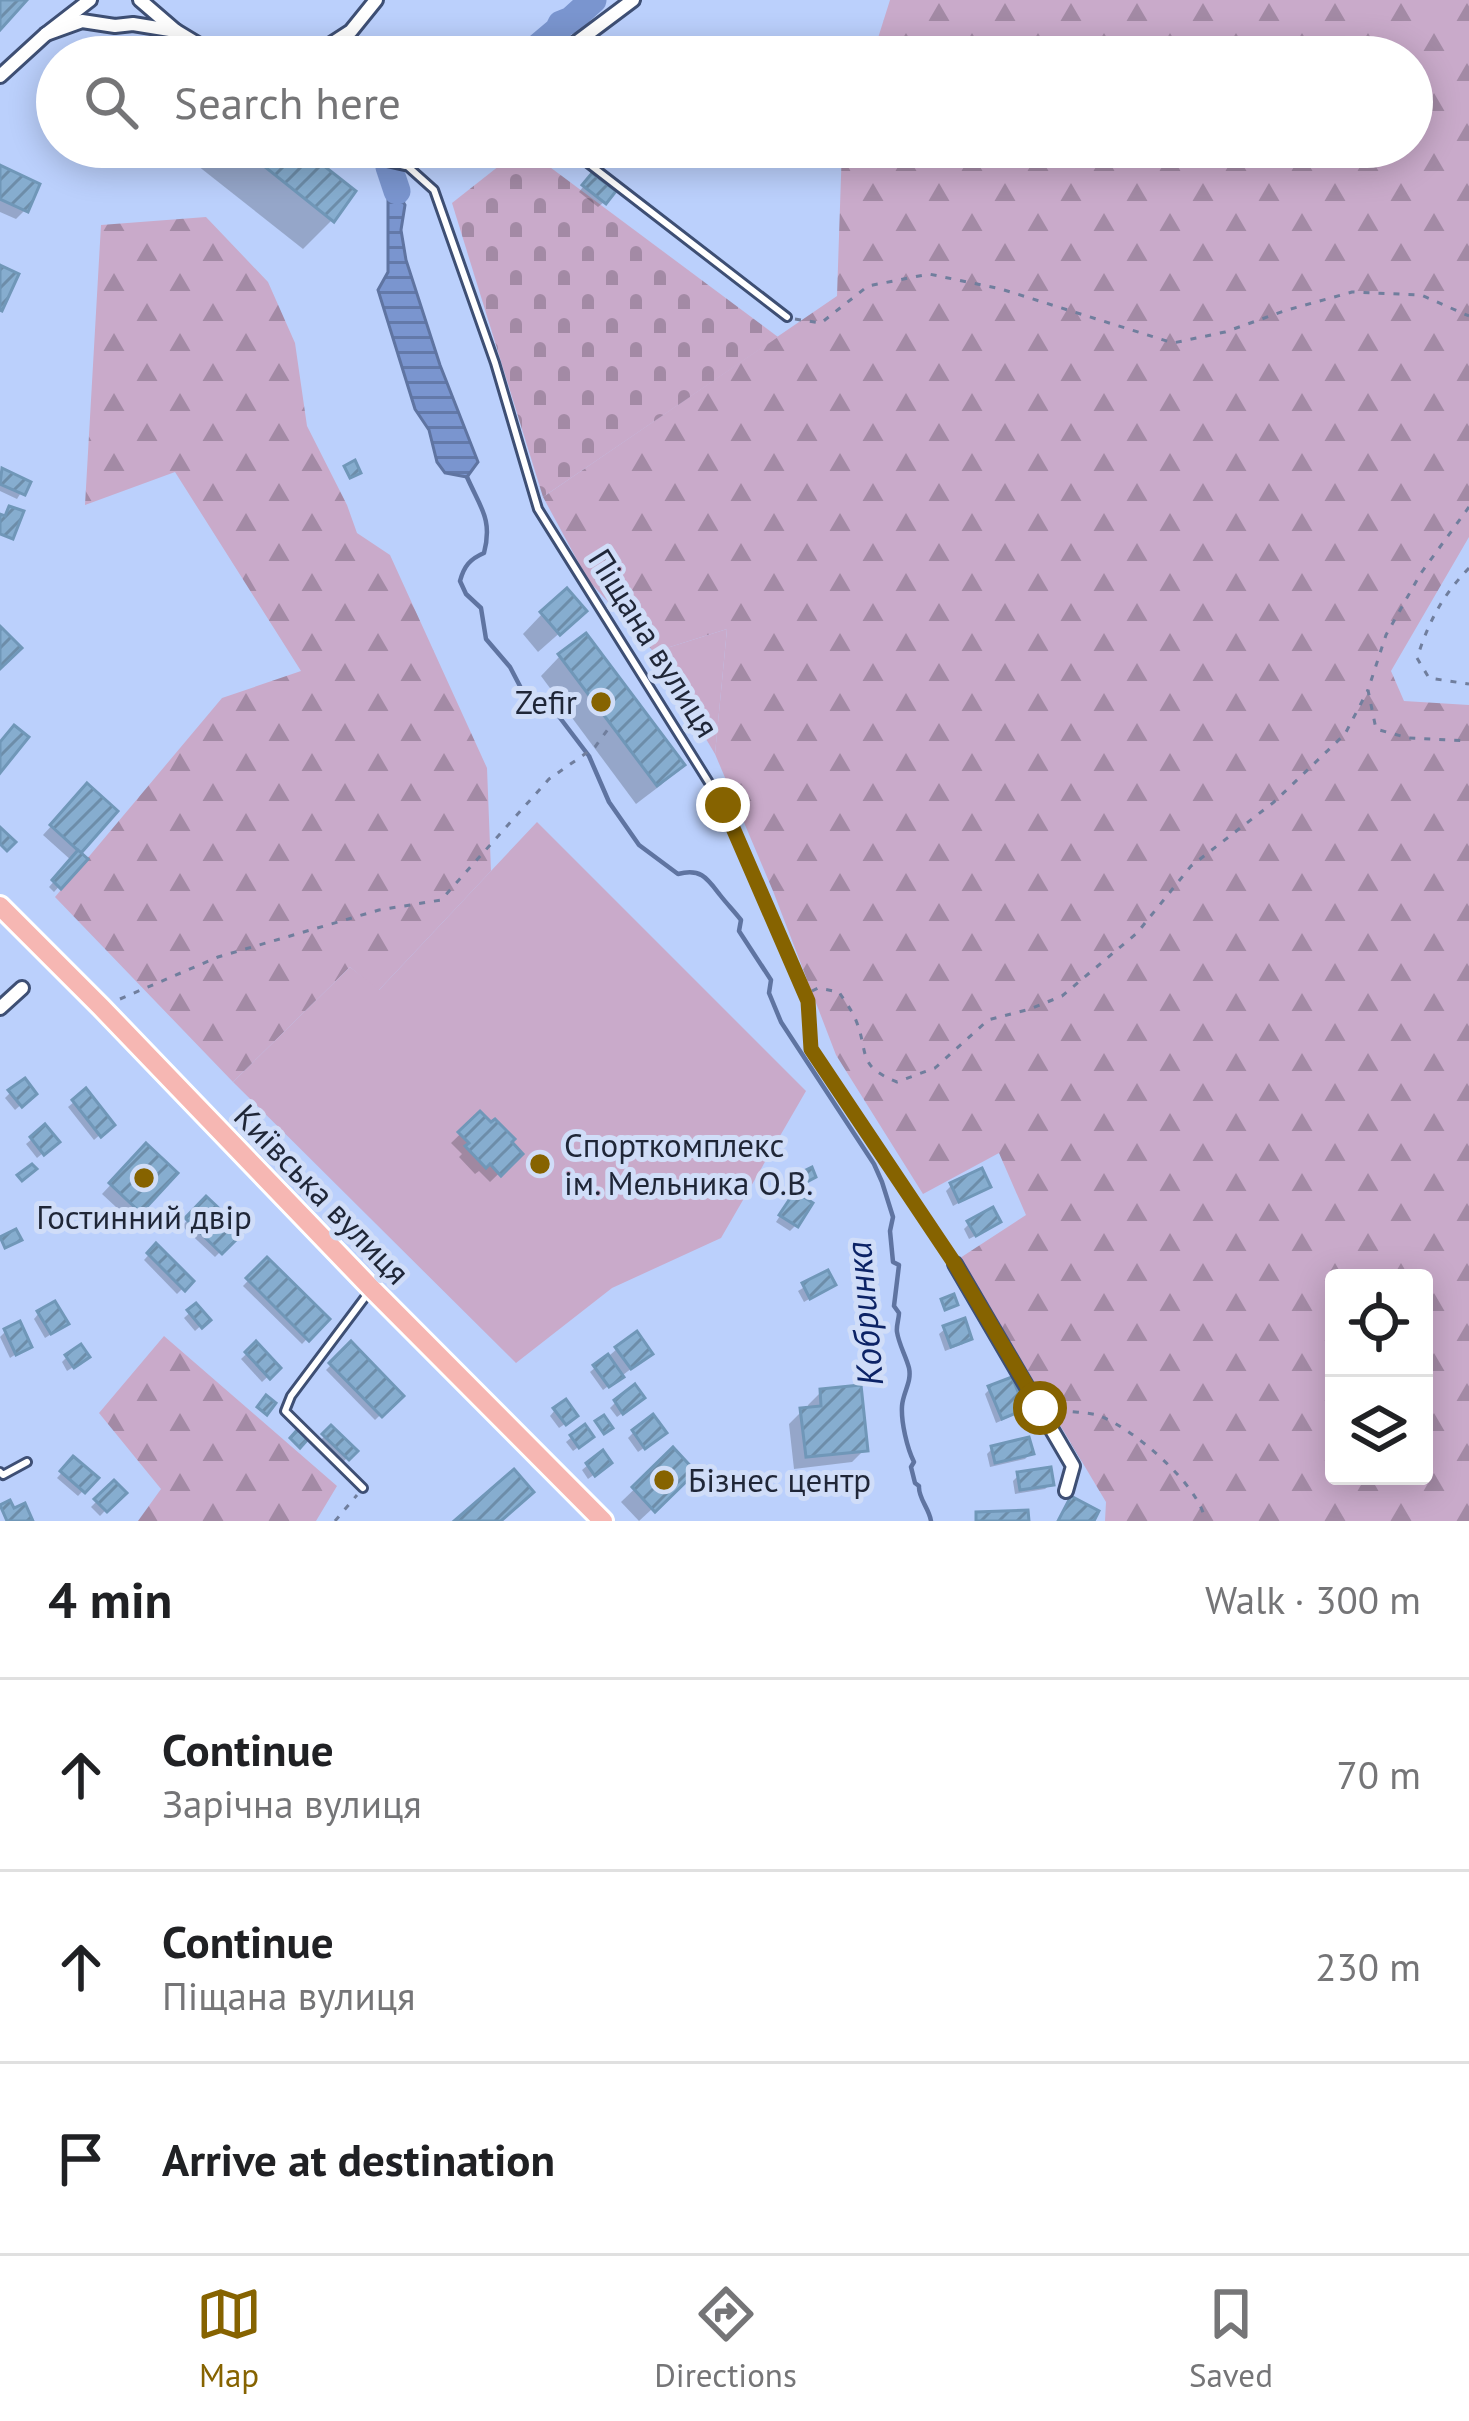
<!DOCTYPE html>
<html lang="en">
<head>
<meta charset="utf-8">
<style>
  body { margin:0; font-family:"PT Sans",sans-serif; background:#f6f6f6; color:#202124 }
  .controls { position:absolute; right:36px; bottom:36px; display:grid; overflow:hidden; border-radius:12px; box-shadow:0 6px 30px #0003 }
  .controls button { width:108px; height:108px; display:grid; place-items:center; padding:0; border:0; border-bottom:3px solid #e0e0e0; background:#fff; color:#202124; font:60px sans-serif }
  .stop { position:absolute; width:36px; height:36px; margin:-27px; border:9px solid #866300; border-radius:50%; background:#fff }
  .stop.end { background:#866300; border-color:#fff; box-shadow:0 3px 12px #0008 }
  .list { margin:0; padding:0; list-style:none }
  h2 { display:flex; justify-content:space-between; align-items:center; height:156px; margin:0; padding:0 48px; font-size:51px }
  h2 small { font-size:39px; font-weight:400; color:#757577 }
  .list li { display:grid; grid-template-columns:78px 1fr auto; gap:36px; align-items:center; box-sizing:border-box; height:192px; padding:0 48px; border-top:3px solid #e0e0e0 }
  .list b { display:block; font-size:45px; white-space:nowrap }
  .list p { margin:0; font-size:39px; white-space:nowrap; color:#757577 }
  .list em { font-size:39px; font-style:normal; color:#757577 }
  .icon { flex:none; width:66px; height:66px; fill:none; stroke:currentColor; stroke-width:2; stroke-linecap:round; stroke-linejoin:round }
  .map { position:relative; flex:none; width:1469px; height:1521px; overflow:hidden }
  .search { position:absolute; background:#fff; box-shadow:0 6px 30px #0003; left:36px; right:36px; top:36px; height:132px; display:flex; align-items:center; gap:30px; box-sizing:border-box; padding:0 42px; border-radius:66px; color:#757577; font-size:45px }
  .sheet { height:732px; background:#fff }
  nav { display:flex; justify-content:space-around; align-items:center; box-sizing:border-box; height:168px; border-top:3px solid #e0e0e0; background:#fff; font-size:33px; color:#757577 }
  nav a { display:grid; justify-items:center; gap:6px }
  nav .on { color:#866300 }
  .map>svg:first-child { display:block }
  .forest { fill:url(#forest-firs); fill-rule:evenodd }
  .cemetery { fill:url(#cemetery-stones) }
  .park { fill:#c9aaca }
  .water { fill:url(#water-rules); stroke:#5f74a1; stroke-width:3 }
  .shadow { fill:#0003 }
  .lines { fill:none; stroke-linecap:round; stroke-linejoin:round }
  .stream { stroke:#5f74a1; stroke-width:4.5 }
  .river { stroke:#7a95cf; stroke-width:27 }
  .building { fill:url(#building-hatch); stroke:#7097b8; stroke-width:3 }
  .lane-casing { stroke:#3e4f74; stroke-width:12 }
  .street-casing { stroke:#3e4f74; stroke-width:18 }
  .primary-casing { stroke:#fff; stroke-width:24 }
  .path { stroke:#707e9d; stroke-width:3; stroke-dasharray:6 9; stroke-linecap:butt }
  .lane { stroke:#fff; stroke-width:6 }
  .street { stroke:#fff; stroke-width:12 }
  .primary { stroke:#f6b7b3; stroke-width:18 }
  .route { stroke:#866300; stroke-width:15 }
  .poi-dot { fill:#866300; stroke:#d0ddf8; stroke-width:4.5 }
  .labels { text-anchor:middle; stroke-width:10; stroke-linejoin:round; paint-order:stroke }
  .street-label { font-size:33px; fill:#1f2637; stroke:#d0ddf8 }
  .poi-label { font-size:33px; fill:#1f2637; stroke:#d0ddf8; text-anchor:start }
  .water-label { font-size:36px; font-style:italic; fill:#0c2366; stroke:#d0ddf8 }
</style>
</head>
<body>
<div class="map">
<svg width="1469" height="1521" viewBox="0 0 1469 1521">
  <defs>
    <pattern id="forest-firs" width="22" height="20" patternUnits="userSpaceOnUse" patternTransform="scale(3)"><rect width="22" height="20" fill="#c9aaca"/><path d="M5 1l3.5 6h-7zM16 11l3.5 6h-7z" fill="#a38aa5"/></pattern>
    <pattern id="cemetery-stones" width="16" height="16" patternUnits="userSpaceOnUse" patternTransform="scale(3)"><rect width="16" height="16" fill="#c9aaca"/><path d="M2 7V4a2 2 0 0 1 4 0v3zM10 15v-3a2 2 0 0 1 4 0v3z" fill="#a38aa5"/></pattern>
    <pattern id="water-rules" width="6" height="5" patternUnits="userSpaceOnUse" patternTransform="scale(3)"><rect width="6" height="5" fill="#7a95cf"/><path d="M0 2.5h6" fill="none" stroke="#6379a9"/></pattern>
    <pattern id="building-hatch" width="6" height="6" patternUnits="userSpaceOnUse" patternTransform="scale(3)"><rect width="6" height="6" fill="#86adcf"/><path d="M-1 1l2-2M0 6l6-6M5 7l2-2" fill="none" stroke="#6d8da9"/></pattern>
  </defs>
  <rect width="100%" height="100%" fill="#bbd0fc"/>
  <g class="forest">
    <path d="M890,0h579v537l-78,134 13,30 65,4v816h-364l1,-19 -146,-244 66,-43 -27,-62 -76,41 -87,-139 -63,-164 -58,-137 12,-125 -73,23 -66,-72 -45,-83 294,-201 5,-149h570v-90h-540zM1334,1278h90v198h-90z"/>
    <polygon points="206,217 268,282 295,343 307,426 347,505 357,533 390,555 487,768 491,871 378,991 350,967 233,1082 55,897 222,698 301,671 175,472 85,505 101,225"/>
    <polygon points="164,1336 337,1486 316,1521 138,1521 161,1489 99,1413"/>
  </g>
  <polygon class="cemetery" points="523,147 778,337 543,497 452,203"/>
  <g class="park">
    <polygon points="727,629 715,754 654,652"/>
    <polygon points="537,822 806,1091 721,1238 612,1288 516,1363 233,1082 350,967 379,990"/>
  </g>
  <polygon class="water" points="397,191 405,205 401,230 406,260 440,365 478,462 467,477 445,473 437,462 429,430 415,409 378,290 388,272 388,199"/>
  <g class="shadow">
    <polygon points="174,147 295,147 352,191 332,220 303,249"/>
    <polygon points="0,169 25,210 16,219 0,212"/>
    <polygon points="587,182 604,202 598,207 579,192"/>
    <polygon points="0,471 27,483 17,499 0,491"/>
    <polygon points="542,614 563,630 538,652 523,634"/>
    <polygon points="560,656 681,765 661,785 636,804 541,676"/>
    <polygon points="87,787 114,811 77,853 84,859 54,892 49,887 72,861 43,835"/>
    <polygon points="86,1092 111,1125 94,1140 68,1107"/>
    <polygon points="10,1093 33,1094 15,1110 5,1098"/>
    <polygon points="480,1115 519,1154 490,1182 479,1171 475,1174 459,1157 462,1154 451,1143"/>
    <polygon points="45,1128 50,1147 37,1158 26,1144"/>
    <polygon points="146,1147 174,1173 130,1220 102,1194"/>
    <polygon points="952,1185 987,1187 953,1206 946,1191"/>
    <polygon points="207,1200 240,1232 215,1257 182,1226"/>
    <polygon points="790,1200 796,1225 790,1231 776,1222"/>
    <polygon points="969,1224 992,1227 969,1239 964,1229"/>
    <polygon points="156,1247 190,1281 177,1294 144,1260"/>
    <polygon points="267,1261 326,1319 302,1344 243,1286"/>
    <polygon points="826,1274 832,1285 804,1302 798,1291"/>
    <polygon points="196,1307 207,1320 195,1331 184,1318"/>
    <polygon points="39,1313 59,1329 45,1338 34,1319"/>
    <polygon points="945,1329 969,1339 963,1344 945,1351 939,1334"/>
    <polygon points="6,1331 28,1346 10,1358 0,1337"/>
    <polygon points="256,1345 277,1368 262,1382 241,1359"/>
    <polygon points="351,1345 400,1396 375,1420 326,1370"/>
    <polygon points="617,1349 644,1359 603,1390 590,1372"/>
    <polygon points="67,1357 81,1362 67,1371 62,1362"/>
    <polygon points="990,1389 1021,1409 1016,1414 996,1423 985,1394"/>
    <polygon points="821,1392 864,1450 852,1462 794,1469 789,1424 802,1411 809,1410 808,1405"/>
    <polygon points="616,1402 636,1403 617,1417 610,1408"/>
    <polygon points="555,1410 569,1421 559,1428 550,1416"/>
    <polygon points="331,1429 354,1451 342,1463 319,1442"/>
    <polygon points="634,1432 658,1438 638,1452 628,1438"/>
    <polygon points="572,1437 585,1442 573,1451 566,1442"/>
    <polygon points="993,1448 1030,1454 1025,1459 990,1467 987,1454"/>
    <polygon points="673,1452 692,1472 639,1521 621,1502"/>
    <polygon points="73,1460 95,1478 78,1496 57,1478"/>
    <polygon points="588,1465 603,1468 588,1479 582,1470"/>
    <polygon points="1019,1475 1051,1484 1045,1489 1015,1494 1013,1481"/>
    <polygon points="114,1484 122,1493 100,1516 91,1507"/>
  </g>
  <g class="lines">
    <path class="stream" d="M467,477c13,30 26,42 17,76 -14,6 -20,13 -24,28l6,13 15,14 5,31 24,28 12,23 32,20 35,46 20,46 30,43 39,29c23,-6 29,4 42,21 7,9 14,16 21,25l-2,11 32,49 -2,13 12,29 93,142 8,18 11,35 -3,14 3,31 6,3 -5,41 5,7c0,6 -3,13 -2,19 2,13 9,24 12,36 3,14 -6,24 -7,38 -1,16 5,42 12,56l-3,5 4,16 4,3c-1,12 10,22 12,35"/>
    <g class="river">
      <polyline points="526,57 558,30 561,24 571,20 593,0"/>
      <polyline points="389,167 397,191"/>
    </g>
  </g>
  <g class="building">
    <polygon points="0,0 27,0 0,30"/>
    <polygon points="240,147 300,147 356,191 334,222"/>
    <polygon points="0,165 40,184 28,212 0,199"/>
    <polygon points="592,173 616,191 606,204 582,185"/>
    <polygon points="0,265 19,274 2,311 0,310"/>
    <polygon points="355,460 361,473 350,478 344,466"/>
    <polygon points="2,468 31,482 25,495 0,484"/>
    <polygon points="9,506 24,511 13,539 0,534 0,514 5,516"/>
    <polygon points="567,588 587,611 560,635 540,612"/>
    <polygon points="0,626 22,648 0,669"/>
    <polygon points="586,633 685,765 657,786 558,654"/>
    <polygon points="14,725 29,737 0,773 0,742"/>
    <polygon points="87,783 118,811 81,853 50,825"/>
    <polygon points="0,827 16,842 7,851 0,844"/>
    <polygon points="78,850 88,859 61,889 52,880"/>
    <polygon points="25,1078 37,1094 22,1107 8,1090"/>
    <polygon points="86,1088 115,1125 101,1137 72,1100"/>
    <polygon points="480,1111 491,1122 495,1119 515,1139 512,1142 523,1154 501,1176 490,1164 486,1168 465,1146 469,1143 458,1132"/>
    <polygon points="45,1124 60,1142 44,1155 30,1137"/>
    <polygon points="146,1143 178,1173 141,1213 109,1183"/>
    <polygon points="32,1164 37,1169 22,1181 17,1175"/>
    <polygon points="812,1167 816,1177 803,1184 798,1174"/>
    <polygon points="982,1168 991,1187 959,1202 950,1183"/>
    <polygon points="795,1191 813,1203 798,1227 779,1215"/>
    <polygon points="206,1196 244,1232 222,1254 185,1218"/>
    <polygon points="993,1207 1001,1222 976,1236 967,1221"/>
    <polygon points="16,1229 22,1240 5,1248 0,1237"/>
    <polygon points="156,1243 194,1281 185,1291 147,1253"/>
    <polygon points="267,1257 330,1319 309,1341 246,1278"/>
    <polygon points="828,1270 836,1285 810,1299 802,1283"/>
    <polygon points="954,1294 958,1305 945,1310 941,1299"/>
    <polygon points="55,1301 69,1324 51,1334 37,1311"/>
    <polygon points="196,1303 211,1320 202,1328 187,1310"/>
    <polygon points="965,1318 972,1339 951,1347 943,1326"/>
    <polygon points="20,1321 32,1347 16,1355 4,1329"/>
    <polygon points="637,1331 653,1354 631,1369 615,1347"/>
    <polygon points="256,1341 281,1368 270,1379 245,1352"/>
    <polygon points="351,1341 404,1396 382,1417 329,1363"/>
    <polygon points="81,1344 90,1357 74,1368 65,1355"/>
    <polygon points="608,1354 624,1377 609,1387 593,1365"/>
    <polygon points="1012,1377 1025,1409 1002,1419 988,1386"/>
    <polygon points="635,1384 645,1398 623,1414 614,1400"/>
    <polygon points="861,1385 868,1451 806,1457 800,1408 821,1406 820,1389"/>
    <polygon points="266,1395 276,1403 267,1415 257,1407"/>
    <polygon points="566,1399 578,1416 566,1425 553,1408"/>
    <polygon points="653,1414 667,1433 645,1449 632,1430"/>
    <polygon points="604,1415 613,1428 604,1434 595,1421"/>
    <polygon points="585,1424 594,1437 579,1448 570,1435"/>
    <polygon points="331,1425 358,1451 349,1460 322,1434"/>
    <polygon points="298,1429 308,1439 300,1448 290,1438"/>
    <polygon points="1029,1437 1034,1454 995,1463 991,1446"/>
    <polygon points="673,1447 696,1472 655,1512 632,1487"/>
    <polygon points="603,1450 612,1463 595,1476 586,1463"/>
    <polygon points="73,1456 99,1478 85,1493 60,1471"/>
    <polygon points="1051,1467 1054,1485 1020,1490 1017,1472"/>
    <polygon points="514,1469 534,1492 501,1521 454,1521"/>
    <polygon points="114,1480 127,1493 107,1512 94,1499"/>
    <polygon points="1071,1496 1099,1511 1094,1521 1058,1521"/>
    <polygon points="10,1500 14,1508 25,1503 33,1521 7,1521 0,1505"/>
    <polygon points="1028,1510 1029,1521 976,1521 976,1512"/>
  </g>
  <g class="lines">
    <g class="lane-casing">
      <g id="lane">
        <polyline points="567,147 787,317"/>
        <polyline points="405,164 434,190 495,363 538,509 723,805 808,1002 811,1049 955,1264"/>
        <polyline points="0,1472 3,1475 27,1462"/>
        <polyline points="363,1488 285,1411 291,1396 369,1292"/>
      </g>
    </g>
    <g class="street-casing">
      <g id="street">
        <polyline points="140,0 176,31 219,57"/>
        <polyline points="46,34 82,21 115,26 133,24 176,31"/>
        <polyline points="311,57 351,31 376,0"/>
        <polyline points="557,57 633,0"/>
        <polyline points="0,76 46,34 90,0"/>
        <polyline points="368,147 387,159 405,163 429,147"/>
        <polyline points="0,1008 22,988"/>
        <polyline points="955,1264 1073,1466 1066,1491"/>
      </g>
    </g>
    <g class="primary-casing">
      <polyline id="primary" points="0,906 101,1007 372,1289 603,1521"/>
    </g>
    <g class="path">
      <polyline points="795,319 821,323 868,286 929,274 1001,289 1173,343 1225,332 1287,310 1352,292 1421,295 1469,316"/>
      <polyline points="1469,507 1421,573 1386,635 1368,690 1376,729 1408,738 1469,741"/>
      <path d="M1469,568c-27,28 -40,53 -52,90l12,20 40,6"/>
      <path d="M812,991l6,-3 21,4c5,8 12,17 16,26 15,35 0,47 42,64l38,-14 53,-48 42,-11 32,-13 75,-63 54,-67 83,-64 71,-68 23,-44"/>
      <polyline points="120,999 218,957 379,910 441,900 549,779 595,747 611,725"/>
      <path d="M1058,1410c12,2 27,2 39,5 34,11 104,71 108,106"/>
      <polyline points="335,1521 357,1495"/>
    </g>
    <use href="#lane" class="lane"/>
    <use href="#street" class="street"/>
    <use href="#primary" class="primary"/>
  </g>
  <g class="lines">
    <polyline class="route" points="723,805 808,1001 811,1049 955,1264 1040,1408"/>
  </g>
  <g class="poi-dot">
    <circle cx="601" cy="702" r="12"/>
    <circle cx="540" cy="1164" r="12"/>
    <circle cx="144" cy="1178" r="12"/>
    <circle cx="664" cy="1480" r="12"/>
  </g>
  <g class="labels">
    <g class="street-label">
      <text transform="translate(654 643) rotate(58)" y="12">Піщана вулиця</text>
      <text transform="translate(322 1194) rotate(46)" y="12">Київська вулиця</text>
    </g>
    <g class="poi-label">
      <text x="577" y="714" text-anchor="end">Zefir</text>
      <text x="564" y="1157">Спорткомплекс<tspan x="564" dy="38">ім. Мельника О.В.</tspan></text>
      <text x="144" y="1229" text-anchor="middle">Гостинний двір</text>
      <text x="688" y="1492">Бізнес центр</text>
    </g>
    <g class="water-label">
      <text transform="translate(864 1314) rotate(-95)" y="13">Кобринка</text>
    </g>
  </g>
</svg>
<div class="controls">
<button><svg class="icon" aria-label="locate" viewBox="0 0 24 24"><circle cx="12" cy="12" r="6"/><path d="M12 2v4M12 18v4M2 12h4M18 12h4"/></svg></button>
<button><svg class="icon" aria-label="layers" viewBox="0 0 24 24"><path d="M12 4l9 5-9 5-9-5zM3 14l9 5 9-5"/></svg></button>
</div>
<div class="stop" style="left:1040px;top:1408px"></div>
<div class="stop end" style="left:723px;top:805px"></div>
<div class="search"><svg class="icon" aria-label="search" viewBox="0 0 24 24"><circle cx="10" cy="10" r="6"/><path d="M15 15l6 6"/></svg>Search here</div>
</div>
<section class="sheet">
<h2>4 min<small>Walk · 300 m</small></h2>
<ul class="list">
<li><svg class="icon" aria-label="ahead" viewBox="0 0 24 24"><path d="M12 20V5M6 11l6-6 6 6"/></svg><div><b>Continue</b><p>Зарічна вулиця</p></div><em>70 m</em></li>
<li><svg class="icon" aria-label="ahead" viewBox="0 0 24 24"><path d="M12 20V5M6 11l6-6 6 6"/></svg><div><b>Continue</b><p>Піщана вулиця</p></div><em>230 m</em></li>
<li><svg class="icon" aria-label="arrive" viewBox="0 0 24 24"><path d="M6 21V4h12l-3 4 3 4H6"/></svg><div><b>Arrive at destination</b></div></li>
</ul>
</section>
<nav>
<a class="on"><svg class="icon" aria-label="map" viewBox="0 0 24 24"><path d="M3 6l6-2 6 2 6-2v14l-6 2-6-2-6 2zM9 4v14M15 6v14"/></svg>Map</a>
<a><svg class="icon" aria-label="directions" viewBox="0 0 24 24"><path d="M12 3l9 9-9 9-9-9zM9 14v-3h6M13 9l2 2-2 2"/></svg>Directions</a>
<a><svg class="icon" aria-label="saved" viewBox="0 0 24 24"><path d="M7 4h10v16l-5-4-5 4z"/></svg>Saved</a>
</nav>
</body>
</html>
